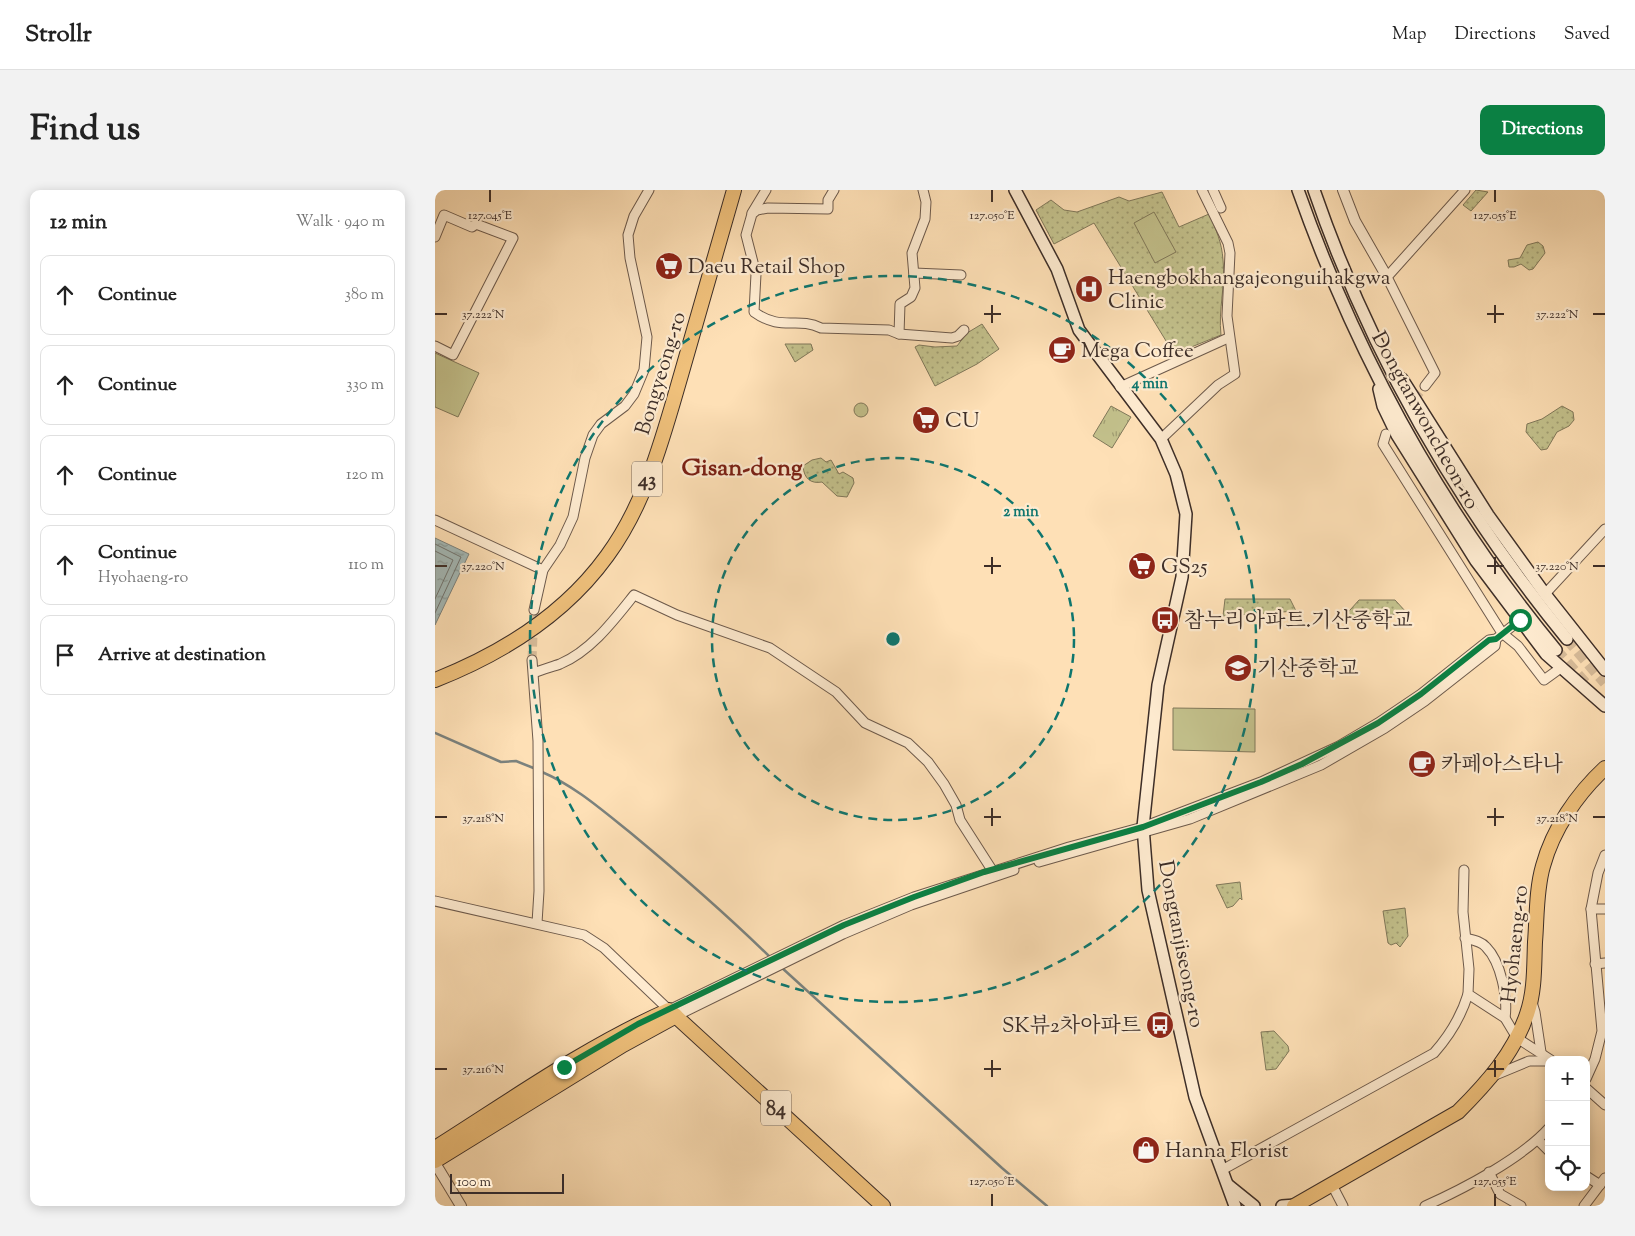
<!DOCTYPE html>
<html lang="en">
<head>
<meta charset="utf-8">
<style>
  body { margin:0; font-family:"Sorts Mill Goudy","Noto Serif KR",serif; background:#f2f2f2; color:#222 }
  .controls { position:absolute; right:15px; bottom:15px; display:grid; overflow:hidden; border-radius:10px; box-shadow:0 2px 12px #0003 }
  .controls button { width:45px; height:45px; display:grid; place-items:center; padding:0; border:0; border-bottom:1px solid #e0e0e0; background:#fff; color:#222; font:25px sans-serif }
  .scale { position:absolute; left:15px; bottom:12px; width:114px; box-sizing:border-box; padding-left:5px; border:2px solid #3d2e28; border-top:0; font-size:14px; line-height:18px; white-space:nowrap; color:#3d2e28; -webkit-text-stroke:4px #feebd0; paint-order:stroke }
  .stop { position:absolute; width:15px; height:15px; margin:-11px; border:4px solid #0b8043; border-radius:50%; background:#fff }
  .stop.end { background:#0b8043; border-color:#fff; box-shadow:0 1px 5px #0008 }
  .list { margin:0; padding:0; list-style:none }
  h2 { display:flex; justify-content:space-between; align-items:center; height:65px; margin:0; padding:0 20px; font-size:21px }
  h2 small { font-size:16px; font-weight:400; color:#767676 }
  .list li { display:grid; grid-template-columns:32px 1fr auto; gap:15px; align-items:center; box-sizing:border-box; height:80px; margin:0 10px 10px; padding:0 10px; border:1px solid #e0e0e0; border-radius:10px }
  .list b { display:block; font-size:19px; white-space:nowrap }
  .list p { margin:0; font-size:16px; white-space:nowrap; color:#767676 }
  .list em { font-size:16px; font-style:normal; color:#767676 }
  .icon { flex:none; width:28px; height:28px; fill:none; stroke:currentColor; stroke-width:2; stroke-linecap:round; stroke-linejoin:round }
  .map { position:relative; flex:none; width:1170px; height:1016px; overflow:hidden; border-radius:10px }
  header { display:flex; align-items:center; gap:30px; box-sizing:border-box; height:70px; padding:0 25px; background:#fff; border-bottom:1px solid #e0e0e0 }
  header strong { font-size:24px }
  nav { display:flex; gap:28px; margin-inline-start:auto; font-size:18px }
  .intro { display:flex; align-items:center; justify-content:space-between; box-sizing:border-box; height:120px; padding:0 30px }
  h1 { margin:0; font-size:35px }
  .button { padding:12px 22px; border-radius:10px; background:#0b8043; color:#fff; font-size:18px; font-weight:700 }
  main { display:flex; gap:30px; padding:0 30px }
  aside { flex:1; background:#fff; border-radius:10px; box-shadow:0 2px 12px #0003 }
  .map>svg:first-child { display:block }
  .grass { fill:url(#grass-tufts); stroke:#80785a }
  .park { fill:url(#park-dots); stroke:#80785a }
  .garden { fill:#c3c18c; stroke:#80785a }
  .water { fill:url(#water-ripples); stroke:#7b827e }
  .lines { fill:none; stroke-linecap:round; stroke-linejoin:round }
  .shore { stroke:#707470; stroke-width:1 }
  .stream { stroke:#7b827e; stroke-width:2.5 }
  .minor-tunnel { stroke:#d7bc9a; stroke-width:9; stroke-dasharray:9 4.5; stroke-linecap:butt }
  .secondary-tunnel { stroke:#d7bc9a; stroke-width:11; stroke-dasharray:11 5.5; stroke-linecap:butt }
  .minor-casing { stroke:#6d5a4c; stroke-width:11 }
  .tertiary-casing { stroke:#6d5a4c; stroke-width:12 }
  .secondary-casing { stroke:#3d2e28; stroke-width:14 }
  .primary-casing { stroke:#3d2e28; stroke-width:16 }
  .trunk-casing { stroke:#3d2e28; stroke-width:16 }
  .minor { stroke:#feebd0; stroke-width:9 }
  .tertiary { stroke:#feebd0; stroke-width:10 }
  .secondary { stroke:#feebd0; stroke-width:11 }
  .primary { stroke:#efc07b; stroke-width:14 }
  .trunk { stroke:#efc07b; stroke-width:14 }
  .route { stroke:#0b8043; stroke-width:6 }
  .ticks { fill:none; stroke:#3d2e28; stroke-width:2 }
  .ring { fill:none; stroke:#0f766e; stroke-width:2.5; stroke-dasharray:9 6 }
  .labels { text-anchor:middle; stroke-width:4.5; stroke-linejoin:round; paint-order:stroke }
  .shield { fill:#feebd0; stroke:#77675a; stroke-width:1 }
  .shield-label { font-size:20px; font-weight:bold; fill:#3d2e28 }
  .poi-label { font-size:21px; fill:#3d2e28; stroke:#feebd0; text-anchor:start }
  .street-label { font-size:21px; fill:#3d2e28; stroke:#feebd0 }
  .quarter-label { font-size:24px; font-weight:bold; fill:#7a1f14; stroke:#feebd0 }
  .ticks-label { font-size:12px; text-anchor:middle; fill:#3d2e28; stroke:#feebd0; stroke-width:4.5; stroke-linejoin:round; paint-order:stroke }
  .centre { fill:#0f766e; stroke:#feebd0; stroke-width:2.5 }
  .ring-label { font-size:15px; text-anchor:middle; font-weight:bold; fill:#0f766e; stroke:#feebd0; stroke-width:4.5; stroke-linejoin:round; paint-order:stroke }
</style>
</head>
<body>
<header>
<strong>Strollr</strong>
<nav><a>Map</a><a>Directions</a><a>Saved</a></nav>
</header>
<div class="intro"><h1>Find us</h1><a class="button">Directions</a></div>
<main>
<aside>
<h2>12 min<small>Walk · 940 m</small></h2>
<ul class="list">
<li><svg class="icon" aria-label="ahead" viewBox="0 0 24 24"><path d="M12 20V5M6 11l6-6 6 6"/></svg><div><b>Continue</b></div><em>380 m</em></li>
<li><svg class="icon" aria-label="ahead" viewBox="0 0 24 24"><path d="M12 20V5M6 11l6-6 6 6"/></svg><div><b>Continue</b></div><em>330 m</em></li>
<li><svg class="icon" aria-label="ahead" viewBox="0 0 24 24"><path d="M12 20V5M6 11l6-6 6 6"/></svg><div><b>Continue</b></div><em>120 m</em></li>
<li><svg class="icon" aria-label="ahead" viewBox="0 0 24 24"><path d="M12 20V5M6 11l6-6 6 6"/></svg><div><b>Continue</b><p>Hyohaeng-ro</p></div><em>110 m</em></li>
<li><svg class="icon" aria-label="arrive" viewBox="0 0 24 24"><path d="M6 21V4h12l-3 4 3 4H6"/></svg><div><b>Arrive at destination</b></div></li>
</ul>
</aside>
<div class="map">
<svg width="1170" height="1016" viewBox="0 0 1170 1016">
  <defs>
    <pattern id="grass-tufts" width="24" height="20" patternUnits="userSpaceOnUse" patternTransform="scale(1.25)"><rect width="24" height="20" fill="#c3c18c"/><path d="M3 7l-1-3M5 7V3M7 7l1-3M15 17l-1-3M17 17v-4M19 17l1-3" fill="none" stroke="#a09d72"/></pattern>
    <pattern id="park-dots" width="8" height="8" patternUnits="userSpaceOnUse" patternTransform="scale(1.25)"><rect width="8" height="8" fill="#c3c18c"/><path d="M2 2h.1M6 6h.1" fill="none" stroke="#a09d72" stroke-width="1.8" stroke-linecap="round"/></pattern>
    <pattern id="water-ripples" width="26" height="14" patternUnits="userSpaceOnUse" patternTransform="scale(1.25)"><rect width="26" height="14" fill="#a4bab8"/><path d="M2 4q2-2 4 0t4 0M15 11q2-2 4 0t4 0" fill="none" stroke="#879896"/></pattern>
  </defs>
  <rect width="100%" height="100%" fill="#fee0b6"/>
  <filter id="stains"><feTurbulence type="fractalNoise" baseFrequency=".004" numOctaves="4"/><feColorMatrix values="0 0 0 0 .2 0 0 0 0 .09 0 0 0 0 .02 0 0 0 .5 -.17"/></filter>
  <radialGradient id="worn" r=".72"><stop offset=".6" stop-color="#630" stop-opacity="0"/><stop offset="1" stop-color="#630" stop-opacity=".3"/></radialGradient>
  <g class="grass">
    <circle cx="426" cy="220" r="7"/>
    <polygon points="676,216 696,227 677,258 658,246"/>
  </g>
  <g class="park">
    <polygon points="1041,0 1053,2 1036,21 1028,15"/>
    <path d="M727,2l17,35 30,-13c7,15 13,29 14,46 3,24 -5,50 -2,75l-47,19 -80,-131 -40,21 -18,-34 15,-10 13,10 13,2 42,-15 10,4z"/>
    <polygon points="1103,52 1108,56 1110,63 1098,79 1094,80 1086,74 1079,77 1074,77 1073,70 1085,68 1092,55"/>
    <polygon points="547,134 564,159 542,174 500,196 480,157 484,155 500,157 522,156 532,143"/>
    <polygon points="350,154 376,154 378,160 360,172"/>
    <polygon points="1127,216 1138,222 1139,230 1134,236 1122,242 1112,259 1106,260 1091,242 1092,234 1107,229"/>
    <path d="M386,268l5,4 5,-2 8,14 4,-2 10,6 1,5 -7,14 -10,-1 -15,-14c-11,2 -18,-3 -19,-16l9,-6z"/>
    <polygon points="790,409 855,409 861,421 788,426"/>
    <polygon points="924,410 960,410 972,423 907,429"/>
    <polygon points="805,692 807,710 805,708 798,716 792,718 781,695"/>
    <polygon points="970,718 973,746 965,757 961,753 956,755 953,753 948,721"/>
    <polygon points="839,841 853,856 854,861 841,879 831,880 826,842"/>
  </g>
  <g class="garden">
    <polygon points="719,22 741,62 720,73 699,33"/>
    <polygon points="0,163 44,183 23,227 0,217"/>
    <polygon points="738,518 820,519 820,562 738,560"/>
  </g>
  <polygon class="water" points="0,348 34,364 0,435"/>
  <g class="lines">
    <g class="shore">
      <polyline points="0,354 26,367 0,423"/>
      <polyline points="0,361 18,370 0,409"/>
    </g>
    <g class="stream">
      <polyline points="0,543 66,572 81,571 101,579"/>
      <path d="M107,582c33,14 61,39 90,62 48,40 94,80 139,124"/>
      <polyline points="346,777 567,978 612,1016"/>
    </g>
    <g class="minor-tunnel">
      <polyline points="962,230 990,196"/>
      <polyline points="97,470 99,420"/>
    </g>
    <g class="secondary-tunnel">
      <polyline points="1132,449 1170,493"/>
      <polyline points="1121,460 1151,494"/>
    </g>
    <g class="minor-casing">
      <g id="minor">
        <path d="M399,0l-6,10v9l-60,-1 -11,2 -5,4 -6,21 10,39 -2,38c28,20 43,4 67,16l68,2 10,4 53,4 6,-2 6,-6"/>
        <polyline points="778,0 786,18"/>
        <polyline points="317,23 331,0"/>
        <polyline points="0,47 9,25 37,37 41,34 78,48 18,165 0,156"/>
        <polyline points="479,83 526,85"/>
        <polyline points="464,144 465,114 476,107 480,98 477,63 490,29 491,12 488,0"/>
        <polyline points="990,196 1000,183 952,87 1030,0"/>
        <polyline points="685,197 793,148"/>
        <polyline points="951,244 948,254 1067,443 1083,456 1109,490 1127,477"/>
        <polyline points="726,249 783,195 800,184 792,126 795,63 793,53 767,0"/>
        <polyline points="0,330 108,380"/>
        <polyline points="1110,404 1170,339"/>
        <polyline points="99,420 108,380 125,355 138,327 150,268 158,245 166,234 190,216 199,204 209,180 212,147 195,68 193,45 199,26 214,0"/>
        <polyline points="97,470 103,551 104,701 102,733"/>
        <path d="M99,483c9,-4 18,-6 26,-9 31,-13 54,-44 74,-69l43,20 93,33 66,44 29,31 43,20 20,19 16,22 12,21 4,15 32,50"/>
        <polyline points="604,672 755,629 886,575 950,538 990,511 1060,456 1061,449"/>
        <polyline points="1029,680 1028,722 1034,779 1033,804 1070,828 1082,848 1116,870"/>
        <polyline points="0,711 149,745 169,758 234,820 409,735 479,707 634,657 708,637 826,592 904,556 943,533 986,504 1054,450 1061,449 1085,430"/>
        <polyline points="1156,719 1170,719"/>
        <path d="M1030,748c8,2 16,3 21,9 15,15 22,51 19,71"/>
        <polyline points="1160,774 1170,773"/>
        <polyline points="1097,812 1100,822 1106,862"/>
        <polyline points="241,826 408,744 476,715 579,680"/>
        <polyline points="1058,886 1094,871 1114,871"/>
        <polyline points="1151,889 1160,869 1167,841 1156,719 1163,683 1170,665"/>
        <polyline points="1151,898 1170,915"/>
        <polyline points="1103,950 1114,961"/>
        <path d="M787,980l212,-117c16,-18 27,-36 34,-59"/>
        <polyline points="1054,982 1065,1004 1086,1016"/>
        <polyline points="1151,986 1165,995"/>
        <polyline points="896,993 908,1016"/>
        <path d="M990,1016c38,-17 96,-47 124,-78"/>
        <polyline points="1149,1016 1170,988"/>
      </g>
    </g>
    <g class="tertiary-casing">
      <g id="tertiary">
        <polyline points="908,0 920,31 952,87"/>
        <polyline points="0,973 26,1016"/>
      </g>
    </g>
    <g class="secondary-casing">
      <g id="secondary">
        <polyline points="580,0 622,79 644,140 726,249 741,284 751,324 747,387 723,495 708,637 713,700 760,907 800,1016"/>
        <path d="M863,0c59,167 145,323 258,460"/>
        <path d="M879,0c56,163 144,316 253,449"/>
        <polyline points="967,189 1053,325 1110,404 1170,480"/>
        <polyline points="944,199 948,216 962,245 1041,371 1111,464 1170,516"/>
        <polyline points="793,995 819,1016"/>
        <polyline points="847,1016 861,1015"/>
      </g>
    </g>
    <g class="primary-casing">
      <g id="primary">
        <path d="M0,958c76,-48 152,-102 234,-138l214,196"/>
        <polyline points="0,971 188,855 241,826"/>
        <path d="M859,1016l164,-94c29,-29 56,-59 69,-98 8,-23 7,-48 8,-72 2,-24 1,-52 8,-76 10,-37 34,-72 62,-98"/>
      </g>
    </g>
    <g class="trunk-casing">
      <path id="trunk" d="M0,490c66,-26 130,-66 172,-124 39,-53 56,-119 74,-181 18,-62 35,-123 53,-185"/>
    </g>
    <use href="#minor" class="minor"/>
    <use href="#tertiary" class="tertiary"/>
    <use href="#secondary" class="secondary"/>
    <use href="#primary" class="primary"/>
    <use href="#trunk" class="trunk"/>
  </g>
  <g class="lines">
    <polyline class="route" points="129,877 203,834 409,735 479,707 549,682 708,637 826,592 867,574 943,533 986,504 1054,450 1061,449 1085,430"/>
  </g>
  <path class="ticks" d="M55,0v12M557,0v12M1060,0v12M557,115v18M1060,115v18M0,124h12M549,124h17M1052,124h17M1158,124h12M557,367v17M1060,367v17M0,376h12M549,376h17M1052,376h17M1158,376h12M557,618v18M1060,618v18M0,627h12M549,627h17M1052,627h17M1158,627h12M557,870v17M1060,870v17M0,879h12M549,879h17M1052,879h17M557,1004v12M1060,1004v12"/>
  <g class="ring">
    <circle cx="458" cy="449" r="181"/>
    <circle cx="458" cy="449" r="363"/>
  </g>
  <defs>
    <g id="supermarket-disc" transform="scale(1.4375)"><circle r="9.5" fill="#8f2418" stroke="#feebd0"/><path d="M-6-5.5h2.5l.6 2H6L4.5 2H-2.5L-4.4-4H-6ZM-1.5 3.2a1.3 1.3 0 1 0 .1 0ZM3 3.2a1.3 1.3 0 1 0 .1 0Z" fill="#fff"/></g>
    <g id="hospital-disc" transform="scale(1.4375)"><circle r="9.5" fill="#8f2418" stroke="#feebd0"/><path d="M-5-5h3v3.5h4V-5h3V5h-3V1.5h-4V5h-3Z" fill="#fff"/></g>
    <g id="cafe-disc" transform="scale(1.4375)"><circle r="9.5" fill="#8f2418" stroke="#feebd0"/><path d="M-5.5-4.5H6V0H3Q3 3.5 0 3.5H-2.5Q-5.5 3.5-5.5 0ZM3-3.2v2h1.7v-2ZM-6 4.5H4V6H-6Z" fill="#fff"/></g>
    <g id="bus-disc" transform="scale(1.4375)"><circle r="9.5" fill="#8f2418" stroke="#feebd0"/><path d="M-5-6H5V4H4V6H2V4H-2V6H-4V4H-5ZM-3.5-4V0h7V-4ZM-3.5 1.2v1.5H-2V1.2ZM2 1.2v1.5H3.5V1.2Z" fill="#fff"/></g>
    <g id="school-disc" transform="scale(1.4375)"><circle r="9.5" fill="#8f2418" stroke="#feebd0"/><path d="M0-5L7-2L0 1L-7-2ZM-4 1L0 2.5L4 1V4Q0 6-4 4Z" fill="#fff"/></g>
    <g id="shop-disc" transform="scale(1.4375)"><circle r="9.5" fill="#8f2418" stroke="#feebd0"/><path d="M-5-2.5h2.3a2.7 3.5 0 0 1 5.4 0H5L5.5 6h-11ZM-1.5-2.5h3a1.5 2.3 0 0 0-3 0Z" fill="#fff"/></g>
  </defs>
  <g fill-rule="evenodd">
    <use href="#supermarket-disc" x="234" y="76"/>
    <use href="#hospital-disc" x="654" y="99"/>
    <use href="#cafe-disc" x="627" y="160"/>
    <use href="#supermarket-disc" x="491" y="230"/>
    <use href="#supermarket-disc" x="707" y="376"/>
    <use href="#bus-disc" x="730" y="430"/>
    <use href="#school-disc" x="803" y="478"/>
    <use href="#cafe-disc" x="987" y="574"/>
    <use href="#bus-disc" x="725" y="835"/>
    <use href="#shop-disc" x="711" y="960"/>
  </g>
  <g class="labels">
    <g class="shield">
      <rect x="197" y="271.5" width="30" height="35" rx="4"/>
      <rect x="326" y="900.5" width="30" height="35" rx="4"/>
    </g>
    <g class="shield-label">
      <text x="212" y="296">43</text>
      <text x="341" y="925">84</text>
    </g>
    <g class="poi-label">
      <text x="253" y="83">Daeu Retail Shop</text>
      <text x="673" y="94">Haengbokhangajeonguihakgwa<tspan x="673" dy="24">Clinic</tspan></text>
      <text x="646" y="167">Mega Coffee</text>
      <text x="510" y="237">CU</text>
      <text x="726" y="383">GS25</text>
      <text x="749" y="437">참누리아파트.기산중학교</text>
      <text x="822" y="485">기산중학교</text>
      <text x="1006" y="581">카페아스타나</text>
      <text x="706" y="842" text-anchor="end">SK뷰2차아파트</text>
      <text x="730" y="967">Hanna Florist</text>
    </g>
    <g class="street-label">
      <text transform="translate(225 183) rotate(-73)" y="7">Bongyeong-ro</text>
      <text transform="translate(991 230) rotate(61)" y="7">Dongtanwoncheon-ro</text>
      <text transform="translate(747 754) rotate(79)" y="7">Dongtanjiseong-ro</text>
      <text transform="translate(1079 754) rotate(-84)" y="7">Hyohaeng-ro</text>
    </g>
    <g class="quarter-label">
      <text x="307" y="285">Gisan-dong</text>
    </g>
  </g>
  <g class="ticks-label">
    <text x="55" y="29">127.045°E</text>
    <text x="557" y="29">127.050°E</text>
    <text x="1060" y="29">127.055°E</text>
    <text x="48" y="128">37.222°N</text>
    <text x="1122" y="128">37.222°N</text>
    <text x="48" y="380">37.220°N</text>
    <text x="1122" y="380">37.220°N</text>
    <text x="48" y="632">37.218°N</text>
    <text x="1122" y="632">37.218°N</text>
    <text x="48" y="883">37.216°N</text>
    <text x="557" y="995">127.050°E</text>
    <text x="1060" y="995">127.055°E</text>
  </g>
  <circle cx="458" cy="449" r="8" class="centre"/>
  <g class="ring-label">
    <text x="715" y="198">4 min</text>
    <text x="586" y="326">2 min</text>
  </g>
  <rect width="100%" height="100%" filter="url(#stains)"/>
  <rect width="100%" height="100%" fill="url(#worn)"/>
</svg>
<div class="controls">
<button>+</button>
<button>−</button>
<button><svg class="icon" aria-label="locate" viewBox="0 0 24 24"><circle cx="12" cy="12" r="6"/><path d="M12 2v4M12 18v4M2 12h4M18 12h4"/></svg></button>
</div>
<div class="scale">100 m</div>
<div class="stop" style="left:1085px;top:430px"></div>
<div class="stop end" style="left:129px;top:877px"></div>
</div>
</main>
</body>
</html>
